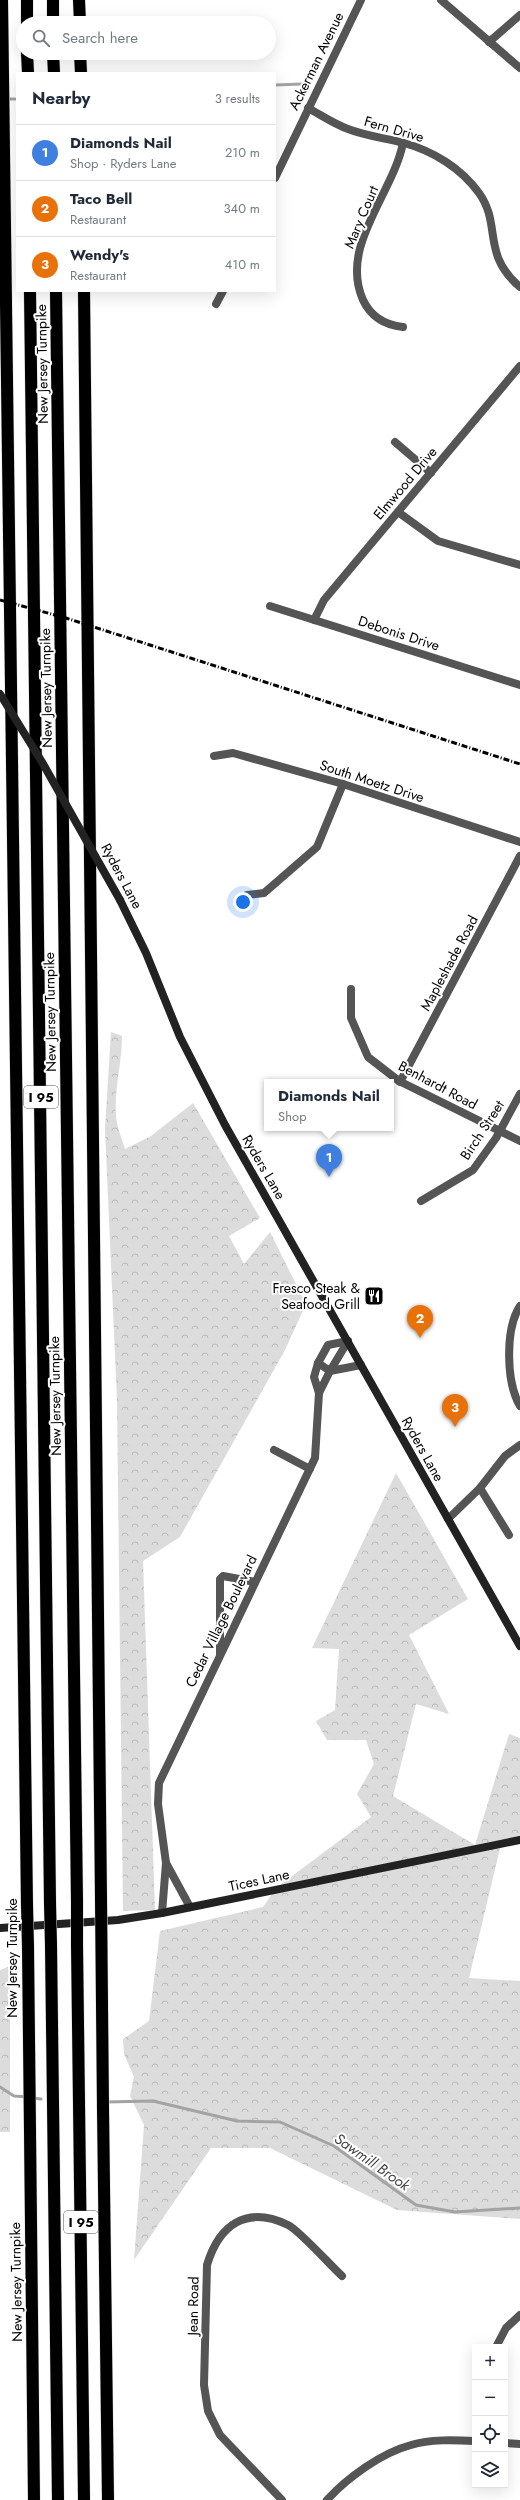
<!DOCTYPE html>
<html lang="en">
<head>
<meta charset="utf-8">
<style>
  body { margin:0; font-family:Jost,sans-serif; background:#f2f2f3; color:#1f2937 }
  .controls { position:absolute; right:12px; bottom:12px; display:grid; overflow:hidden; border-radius:0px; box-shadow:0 4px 16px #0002 }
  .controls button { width:36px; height:36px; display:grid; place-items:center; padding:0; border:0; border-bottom:1px solid #e0e1e3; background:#fff; color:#1f2937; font:20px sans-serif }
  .you { position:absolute; left:243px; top:902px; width:14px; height:14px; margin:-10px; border:3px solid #fff; border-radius:50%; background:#1a73e8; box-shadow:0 0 0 6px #1a73e833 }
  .badge { display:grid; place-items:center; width:26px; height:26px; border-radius:50%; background:#d93025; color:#fff; font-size:13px; font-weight:700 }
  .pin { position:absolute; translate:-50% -33px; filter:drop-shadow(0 1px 2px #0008) }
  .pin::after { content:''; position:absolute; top:21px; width:14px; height:12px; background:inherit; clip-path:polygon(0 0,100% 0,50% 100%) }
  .popup { position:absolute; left:264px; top:1079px; width:130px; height:52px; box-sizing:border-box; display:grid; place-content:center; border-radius:0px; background:#fff; filter:drop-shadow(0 1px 3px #0005); font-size:13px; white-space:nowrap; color:#747a83 }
  .popup b { font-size:15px; color:#1f2937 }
  .popup::after { content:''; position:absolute; left:50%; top:100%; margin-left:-8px; border:8px solid transparent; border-top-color:#fff }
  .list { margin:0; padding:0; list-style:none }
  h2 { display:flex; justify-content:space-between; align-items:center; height:52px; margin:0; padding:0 16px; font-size:17px }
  h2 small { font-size:13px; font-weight:400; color:#747a83 }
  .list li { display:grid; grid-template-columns:26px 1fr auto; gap:12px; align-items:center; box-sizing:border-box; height:56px; padding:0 16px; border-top:1px solid #e0e1e3 }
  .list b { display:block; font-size:15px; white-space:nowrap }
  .list p { margin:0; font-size:13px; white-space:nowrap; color:#747a83 }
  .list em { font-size:13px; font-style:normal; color:#747a83 }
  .icon { flex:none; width:22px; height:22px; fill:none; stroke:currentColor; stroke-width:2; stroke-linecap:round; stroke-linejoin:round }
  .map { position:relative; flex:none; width:520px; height:2500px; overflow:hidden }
  .search { position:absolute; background:#fff; box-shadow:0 4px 16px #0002; left:16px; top:16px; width:260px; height:44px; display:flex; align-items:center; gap:10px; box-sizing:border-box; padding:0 14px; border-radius:22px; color:#747a83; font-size:15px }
  .panel { position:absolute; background:#fff; box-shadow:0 4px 16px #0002; left:16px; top:72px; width:260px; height:220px; border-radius:0px }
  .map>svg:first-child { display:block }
  .forest { fill:url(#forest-crowns) }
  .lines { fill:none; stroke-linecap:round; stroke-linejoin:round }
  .stream { stroke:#a3a3a3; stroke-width:3 }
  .highway-casing { stroke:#dbdbdb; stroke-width:13 }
  .street { stroke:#555; stroke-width:8 }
  .secondary { stroke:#222; stroke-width:8 }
  .highway { stroke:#000; stroke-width:12 }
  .rail { stroke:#000; stroke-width:3; stroke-dasharray:6 2 1 2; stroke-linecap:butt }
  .highway-bridge-casing { stroke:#dbdbdb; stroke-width:13; stroke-linecap:butt }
  .secondary-bridge { stroke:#222; stroke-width:8 }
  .highway-bridge { stroke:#000; stroke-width:12 }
  .labels { text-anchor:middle; stroke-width:4; stroke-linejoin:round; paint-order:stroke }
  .shield { fill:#fff; stroke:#4c4c4c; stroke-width:1 }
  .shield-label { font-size:13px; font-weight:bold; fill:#000 }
  .street-label { font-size:14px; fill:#000; stroke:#fff }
  .poi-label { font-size:14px; fill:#000; stroke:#fff; text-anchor:end }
  .water-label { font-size:15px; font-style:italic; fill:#444; stroke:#fff }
</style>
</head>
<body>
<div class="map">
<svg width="520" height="2500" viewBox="0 0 520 2500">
  <defs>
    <pattern id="forest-crowns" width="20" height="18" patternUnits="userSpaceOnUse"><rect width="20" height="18" fill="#dcdcdc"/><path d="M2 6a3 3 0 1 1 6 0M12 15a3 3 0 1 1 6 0" fill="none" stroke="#bbb"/></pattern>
  </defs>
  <rect width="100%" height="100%" fill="#fff"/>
  <g class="forest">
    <path d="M111,1032l11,4c0,27 -8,53 -6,80 1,11 6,23 9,33l26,-13 42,-33 67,115 -31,18 15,28 26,-32 36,72 -21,46 -105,187 -37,24 12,349 -32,1 -6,-510 -12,-272z"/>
    <polygon points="396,1473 468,1599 409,1635 449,1714 416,1704 393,1796 475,1845 509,1734 520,1738 520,1837 502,1840 469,1978 520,1981 520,2219 397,2210 270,2148 211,2148 134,2260 144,2125 130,2096 134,2077 124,2054 123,2039 149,2021 160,1931 263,1907 276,1888 371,1817 357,1794 374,1764 366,1740 327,1740 316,1721 335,1710 339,1649 312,1648"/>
    <polygon points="10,1966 10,2132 0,2132 0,1970"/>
  </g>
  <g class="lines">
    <g class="stream">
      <polyline points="275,85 302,84"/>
      <polyline points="6,99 15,99"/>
      <polyline points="0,2087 14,2096 28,2097"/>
      <polyline points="33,2098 41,2099"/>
      <polyline points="106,2102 153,2101 237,2121 280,2122 334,2146 416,2205 455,2212 520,2208"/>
    </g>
    <g class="highway-casing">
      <g id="highway">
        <polyline points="2,0 27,1905"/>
        <polyline points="27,0 27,23"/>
        <polyline points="53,0 53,23"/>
        <polyline points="79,0 80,23"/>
        <polyline points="27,53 28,73"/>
        <polyline points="53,53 54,73"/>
        <polyline points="80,53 81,73"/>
        <polyline points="30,291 50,1903"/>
        <polyline points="56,291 77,1901"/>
        <polyline points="84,291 101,1899"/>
        <polyline points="77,1944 84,2500"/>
        <polyline points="51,1945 58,2500"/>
        <polyline points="28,1947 34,2500"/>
        <polyline points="103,2108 108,2500"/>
      </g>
    </g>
    <g class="street">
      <polyline points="441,0 520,68"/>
      <polyline points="489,42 520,15"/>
      <path d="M308,108c13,7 26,16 40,21 18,7 37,9 56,14 29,8 57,25 75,50 23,32 2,61 41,94"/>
      <polyline points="275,178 361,0"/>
      <polyline points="216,304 223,291"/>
      <path d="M403,327c-19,-2 -32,-10 -40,-27 -24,-54 30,-106 40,-157"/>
      <polyline points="395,442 431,473"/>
      <polyline points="398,512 438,541 520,565"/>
      <polyline points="270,606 520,685"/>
      <polyline points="314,620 324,600 520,366"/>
      <polyline points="214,756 233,753 343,784 520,842"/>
      <polyline points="247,895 264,893 317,847 343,784"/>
      <polyline points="351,989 351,1018 368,1057 399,1081 520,1141"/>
      <polyline points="400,1082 520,856"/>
      <polyline points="421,1201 473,1170 496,1138 520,1094"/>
      <path d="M520,1306c-15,23 -14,76 0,100"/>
      <polyline points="318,1363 330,1371 348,1341"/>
      <polyline points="319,1393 330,1371 361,1365"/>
      <polyline points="274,1450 310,1469"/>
      <polyline points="480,1488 509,1535"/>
      <polyline points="448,1519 480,1488 505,1456 520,1445"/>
      <polyline points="220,1654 220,1579 223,1576 255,1582"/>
      <polyline points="166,1863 158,1804 159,1783 315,1458 319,1393 314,1377 318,1363 328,1345 348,1341"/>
      <polyline points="162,1913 166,1863 190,1907"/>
      <polyline points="496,2347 506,2328 520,2315"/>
      <polyline points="505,2443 520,2444"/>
      <path d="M282,2500l-62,-65 -12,-24 -4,-26 3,-120c12,-40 39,-60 81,-40 11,5 42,40 54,51"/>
      <path d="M327,2500c20,-22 54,-47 84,-55 19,-6 44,-5 64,-4"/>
    </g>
    <g class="secondary">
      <polyline points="120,900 146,953 180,1037 225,1125 520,1646"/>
      <polyline points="0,1928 118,1920 162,1913 520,1840"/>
    </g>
    <use href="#highway" class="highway"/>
    <polyline class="rail" points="0,600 66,618 520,764"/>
    <g class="highway-bridge-casing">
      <g id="highway-bridge">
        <polyline points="101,1899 103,2108"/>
        <polyline points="77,1901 77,1944"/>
        <polyline points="50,1903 51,1945"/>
        <polyline points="27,1905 28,1947"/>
      </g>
    </g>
    <polyline class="secondary-bridge" points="0,694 42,762 120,900"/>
    <use href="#highway-bridge" class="highway-bridge"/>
  </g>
  <defs>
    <g id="restaurant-square" transform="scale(1)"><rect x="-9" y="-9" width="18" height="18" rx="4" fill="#000" stroke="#fff"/><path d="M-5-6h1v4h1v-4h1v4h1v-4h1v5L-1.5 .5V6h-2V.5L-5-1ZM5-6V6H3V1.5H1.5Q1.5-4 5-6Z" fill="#fff"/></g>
  </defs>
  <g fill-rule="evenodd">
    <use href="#restaurant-square" x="374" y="1296"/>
  </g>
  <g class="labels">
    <g class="shield">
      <rect x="24" y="1086" width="34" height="22" rx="3"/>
      <rect x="64" y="2211" width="34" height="22" rx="3"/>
    </g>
    <g class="shield-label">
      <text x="41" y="1102">I 95</text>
      <text x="81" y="2227">I 95</text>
    </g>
    <g class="street-label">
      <text transform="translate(316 61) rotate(-64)" y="5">Ackerman Avenue</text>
      <text transform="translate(394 129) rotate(16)" y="5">Fern Drive</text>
      <text transform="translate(361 217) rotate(-67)" y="5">Mary Court</text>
      <text transform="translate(42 364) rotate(-91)" y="5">New Jersey Turnpike</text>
      <text transform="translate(405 483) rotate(-50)" y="5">Elmwood Drive</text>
      <text transform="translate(399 633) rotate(18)" y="5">Debonis Drive</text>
      <text transform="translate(46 688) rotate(-91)" y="5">New Jersey Turnpike</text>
      <text transform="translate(372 781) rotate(18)" y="5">South Moetz Drive</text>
      <text transform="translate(122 876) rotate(62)" y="5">Ryders Lane</text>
      <text transform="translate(449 963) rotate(-62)" y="5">Mapleshade Road</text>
      <text transform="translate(50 1012) rotate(-91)" y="5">New Jersey Turnpike</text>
      <text transform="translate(438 1085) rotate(28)" y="5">Benhardt Road</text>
      <text transform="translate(482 1130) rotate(-57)" y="5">Birch Street</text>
      <text transform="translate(264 1167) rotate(60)" y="5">Ryders Lane</text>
      <text transform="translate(55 1396) rotate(-91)" y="5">New Jersey Turnpike</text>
      <text transform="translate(423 1449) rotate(61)" y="5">Ryders Lane</text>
      <text transform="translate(221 1621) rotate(-64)" y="5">Cedar Village Boulevard</text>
      <text transform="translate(259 1880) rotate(-12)" y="5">Tices Lane</text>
      <text transform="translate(12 1958) rotate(-90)" y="5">New Jersey Turnpike</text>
      <text transform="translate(16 2282) rotate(-91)" y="5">New Jersey Turnpike</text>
      <text transform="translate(193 2306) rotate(-89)" y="5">Jean Road</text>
    </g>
    <g class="poi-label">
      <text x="360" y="1293">Fresco Steak &amp;<tspan x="360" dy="16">Seafood Grill</tspan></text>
    </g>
    <g class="water-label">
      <text transform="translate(372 2162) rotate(35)" y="5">Sawmill Brook</text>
    </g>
  </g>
</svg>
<div class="controls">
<button>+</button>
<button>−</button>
<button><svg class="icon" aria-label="locate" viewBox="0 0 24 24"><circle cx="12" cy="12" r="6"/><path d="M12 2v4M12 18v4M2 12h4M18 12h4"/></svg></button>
<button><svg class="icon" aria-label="layers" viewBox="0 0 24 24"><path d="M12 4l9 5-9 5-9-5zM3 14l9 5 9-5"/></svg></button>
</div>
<div class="you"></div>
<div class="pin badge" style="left:329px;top:1177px;background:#3f7fe0">1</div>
<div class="popup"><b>Diamonds Nail</b>Shop</div>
<div class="pin badge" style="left:420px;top:1338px;background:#e8710a">2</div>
<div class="pin badge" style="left:455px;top:1427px;background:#e8710a">3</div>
<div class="search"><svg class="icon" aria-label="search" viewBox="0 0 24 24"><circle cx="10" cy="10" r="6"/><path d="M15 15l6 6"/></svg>Search here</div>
<section class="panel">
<h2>Nearby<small>3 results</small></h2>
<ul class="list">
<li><span class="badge" style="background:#3f7fe0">1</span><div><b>Diamonds Nail</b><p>Shop · Ryders Lane</p></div><em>210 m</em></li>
<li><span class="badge" style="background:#e8710a">2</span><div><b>Taco Bell</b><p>Restaurant</p></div><em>340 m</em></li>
<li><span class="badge" style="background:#e8710a">3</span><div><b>Wendy's</b><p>Restaurant</p></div><em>410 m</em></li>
</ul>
</section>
</div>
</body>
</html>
